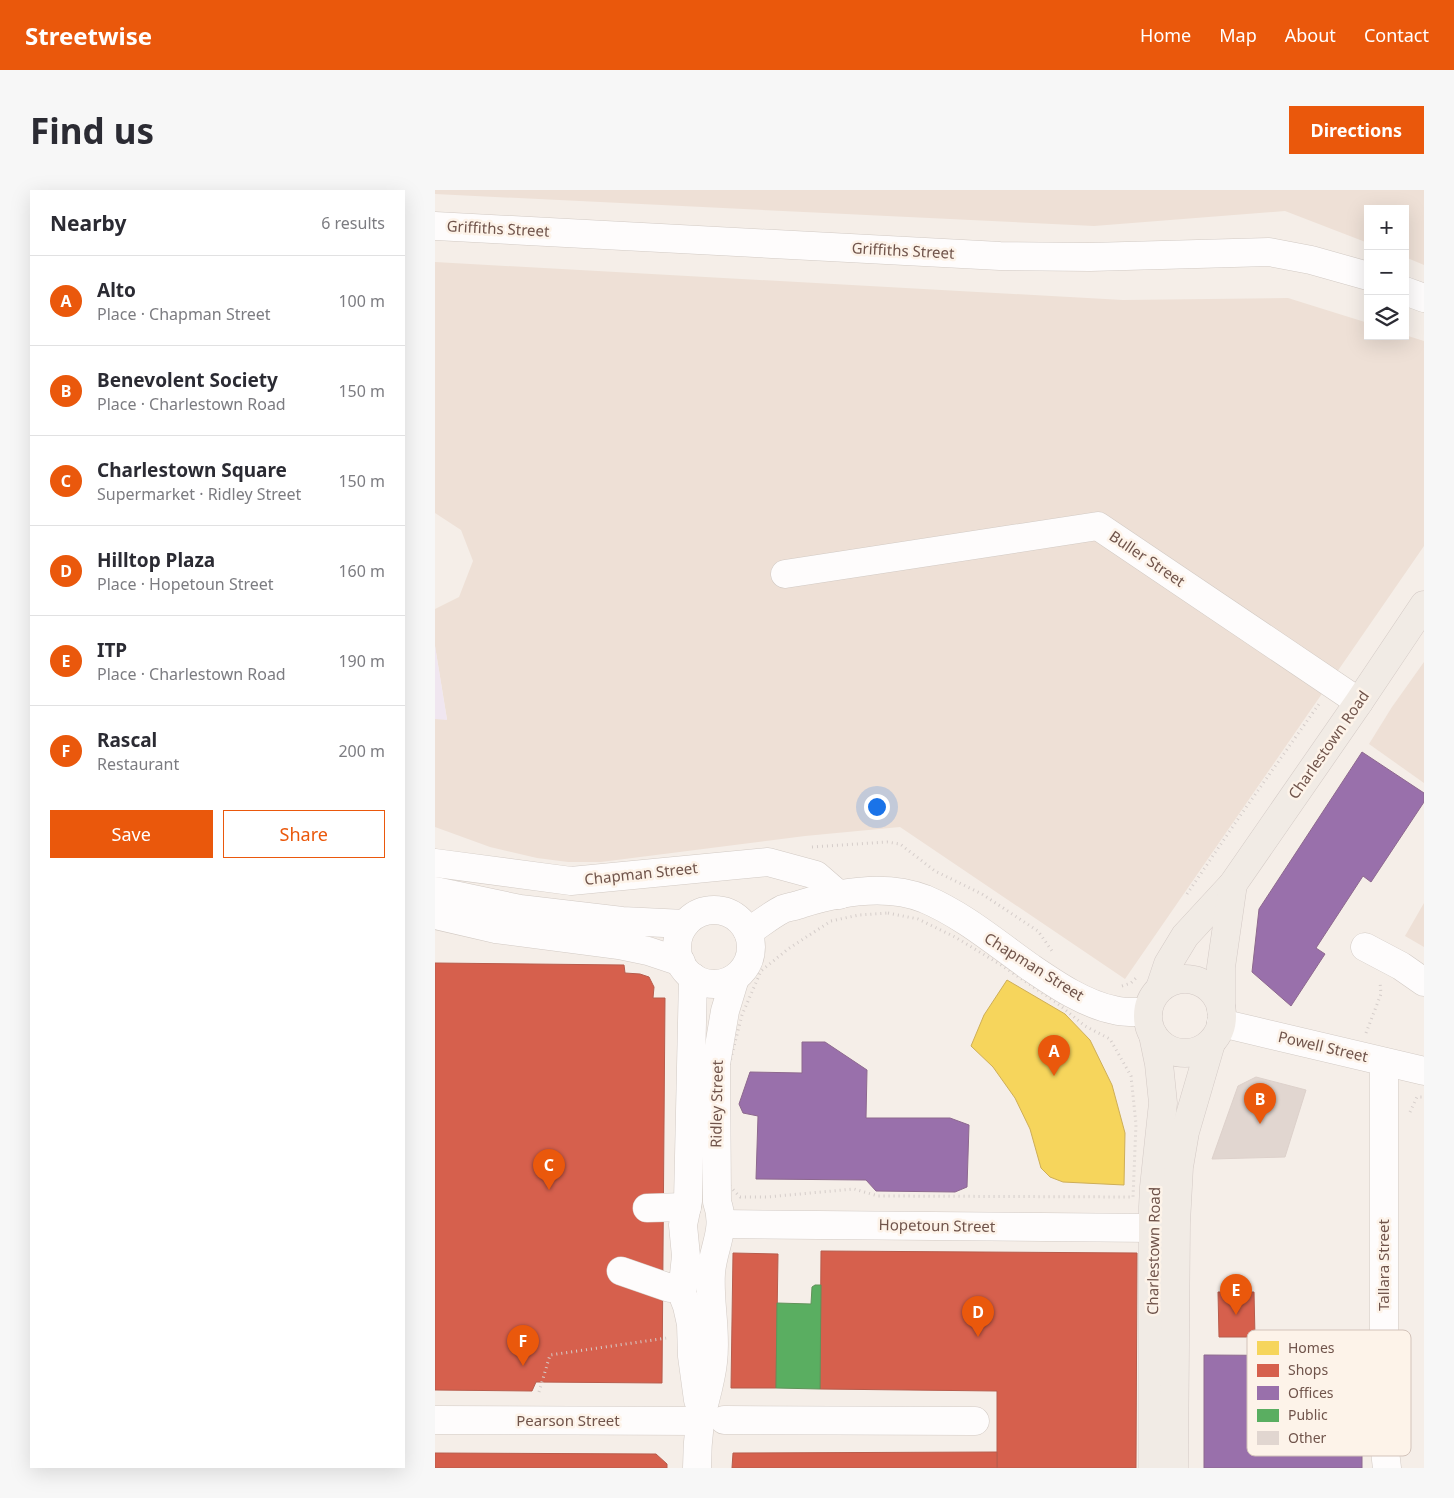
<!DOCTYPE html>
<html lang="en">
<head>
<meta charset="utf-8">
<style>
  body { margin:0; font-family:"Noto Sans",sans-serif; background:#f7f7f7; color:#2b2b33 }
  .controls { position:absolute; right:15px; top:15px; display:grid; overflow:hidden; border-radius:0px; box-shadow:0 5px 20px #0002 }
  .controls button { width:45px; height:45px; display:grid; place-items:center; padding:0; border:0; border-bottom:1px solid #e1e1e2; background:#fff; color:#2b2b33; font:25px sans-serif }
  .you { position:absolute; left:441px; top:616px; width:18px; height:18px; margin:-12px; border:4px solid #fff; border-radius:50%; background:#1a73e8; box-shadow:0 0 0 8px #1a73e833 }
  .badge { display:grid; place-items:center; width:32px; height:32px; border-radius:50%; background:#ea580c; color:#fff; font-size:16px; font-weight:700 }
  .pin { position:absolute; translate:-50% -41px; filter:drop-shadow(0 1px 2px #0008) }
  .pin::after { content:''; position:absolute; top:26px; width:18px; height:15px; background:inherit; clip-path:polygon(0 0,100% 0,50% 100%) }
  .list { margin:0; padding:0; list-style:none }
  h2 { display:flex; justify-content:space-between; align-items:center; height:65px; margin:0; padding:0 20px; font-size:21px }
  h2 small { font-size:16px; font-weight:400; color:#7c7c81 }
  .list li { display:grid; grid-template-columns:32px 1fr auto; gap:15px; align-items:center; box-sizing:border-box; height:90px; padding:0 20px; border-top:1px solid #e1e1e2 }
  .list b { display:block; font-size:19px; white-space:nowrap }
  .list p { margin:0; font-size:16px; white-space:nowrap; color:#7c7c81 }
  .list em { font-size:16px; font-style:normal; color:#7c7c81 }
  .actions { display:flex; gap:10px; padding:15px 20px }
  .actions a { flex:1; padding:11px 0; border:1px solid #ea580c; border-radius:0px; text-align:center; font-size:18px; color:#ea580c }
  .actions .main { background:#ea580c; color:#fff }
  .icon { flex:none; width:28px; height:28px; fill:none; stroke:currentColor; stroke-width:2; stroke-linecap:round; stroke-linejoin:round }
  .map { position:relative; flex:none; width:989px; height:1278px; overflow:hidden; border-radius:0px }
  header { display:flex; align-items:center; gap:30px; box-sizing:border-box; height:70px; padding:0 25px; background:#ea580c; color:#fff }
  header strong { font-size:24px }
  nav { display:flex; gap:28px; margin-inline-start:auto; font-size:18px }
  .intro { display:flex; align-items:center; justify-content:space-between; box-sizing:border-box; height:120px; padding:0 30px }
  h1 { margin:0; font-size:35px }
  .button { padding:12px 22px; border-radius:0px; background:#ea580c; color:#fff; font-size:18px; font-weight:700 }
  main { display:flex; gap:30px; padding:0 30px }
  aside { flex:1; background:#fff; border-radius:0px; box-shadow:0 5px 20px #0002 }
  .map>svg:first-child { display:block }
  .residential { fill:#eee0d6 }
  .education { fill:#f0e6f0 }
  .homes { fill:#f6d55c; stroke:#ceae57 }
  .shops { fill:#d6604d; stroke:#b75c4c }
  .offices { fill:#9970ab; stroke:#8d688e }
  .public { fill:#5aae61; stroke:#61935a }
  .building { fill:#e1d6d0; stroke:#ddd1cb }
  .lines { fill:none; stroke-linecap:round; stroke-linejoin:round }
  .minor-casing { stroke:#d2cac4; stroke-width:29 }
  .major-casing { stroke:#d3c9c5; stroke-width:29 }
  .path { stroke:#d5cdca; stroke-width:3; stroke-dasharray:1 4; stroke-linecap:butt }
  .minor { stroke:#fefcfc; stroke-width:28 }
  .major { stroke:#f1ebe5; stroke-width:28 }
  .labels { text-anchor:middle; stroke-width:5; stroke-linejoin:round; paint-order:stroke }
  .street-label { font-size:15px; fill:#70544b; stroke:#fdf3e9 }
  .key { fill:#fdf3e9; stroke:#d3c3ba; stroke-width:1 }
  .key-label { font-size:14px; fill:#70544b }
</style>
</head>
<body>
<header>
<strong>Streetwise</strong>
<nav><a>Home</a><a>Map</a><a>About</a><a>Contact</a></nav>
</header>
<div class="intro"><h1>Find us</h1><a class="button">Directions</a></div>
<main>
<aside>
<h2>Nearby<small>6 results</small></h2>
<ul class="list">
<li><span class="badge">A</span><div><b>Alto</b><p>Place · Chapman Street</p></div><em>100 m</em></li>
<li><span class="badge">B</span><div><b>Benevolent Society</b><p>Place · Charlestown Road</p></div><em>150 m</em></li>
<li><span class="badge">C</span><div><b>Charlestown Square</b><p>Supermarket · Ridley Street</p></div><em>150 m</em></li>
<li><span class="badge">D</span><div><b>Hilltop Plaza</b><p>Place · Hopetoun Street</p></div><em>160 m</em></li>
<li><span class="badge">E</span><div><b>ITP</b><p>Place · Charlestown Road</p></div><em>190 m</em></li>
<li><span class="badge">F</span><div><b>Rascal</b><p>Restaurant</p></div><em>200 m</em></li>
</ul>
<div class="actions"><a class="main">Save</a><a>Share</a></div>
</aside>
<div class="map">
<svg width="989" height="1278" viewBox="0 0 989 1278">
  <rect width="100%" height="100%" fill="#f5eee8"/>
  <g class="residential">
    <polygon points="0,0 989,0 989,75 970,67 970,19 933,19 933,53 850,21 659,36 0,4"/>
    <polygon points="0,72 688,110 853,108 933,133 933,146 970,145 989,151 989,356 690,789 465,637 370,646 166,672 133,672 102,668 55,657 0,637 0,529 12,529 0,456 0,419 24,407 38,371 26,340 0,323"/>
    <polygon points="989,472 989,593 934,554 957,517"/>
    <polygon points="989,713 989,757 970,746"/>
  </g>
  <polygon class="education" points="0,456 12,530 0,529"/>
  <polygon class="homes" points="572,790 630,824 655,850 677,895 690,943 689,995 628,992 615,987 606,978 595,939 580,908 558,877 536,856 549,825"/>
  <g class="shops">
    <polygon points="0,773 189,775 190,783 205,784 214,787 219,797 218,808 230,808 227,1193 101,1192 97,1201 0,1200"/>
    <polygon points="386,1061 702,1063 701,1278 562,1278 562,1201 385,1199"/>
    <polygon points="298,1063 343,1064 341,1198 296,1198"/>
    <polygon points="783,1102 819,1102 820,1147 784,1147"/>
    <polygon points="562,1262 562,1278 297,1278 298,1263"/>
    <polygon points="0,1263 221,1264 232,1274 232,1278 0,1278"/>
  </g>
  <g class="offices">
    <polygon points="927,562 989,603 989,612 936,692 928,686 881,758 890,764 856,816 817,782 824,719"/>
    <polygon points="367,852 390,852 432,880 431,928 515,928 534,935 532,997 520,1002 441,1001 431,990 321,989 323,926 308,923 304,914 315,882 367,883"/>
    <polygon points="769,1165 927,1166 927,1278 769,1278"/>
  </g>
  <polygon class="public" points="380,1095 386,1095 385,1199 341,1198 342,1113 376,1114 377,1097"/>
  <polygon class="building" points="821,887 871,900 850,967 777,969 803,896"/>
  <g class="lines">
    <g class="minor-casing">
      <g id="minor">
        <polyline points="0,36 565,66 655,67 834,62 876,70 933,86"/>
        <polyline points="970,101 989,108"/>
        <polyline points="350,384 663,336 924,512"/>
        <polyline points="0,673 136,691 333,672 381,685 404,705"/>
        <polyline points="0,701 85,719 187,731 250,734"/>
        <circle cx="279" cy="757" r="37"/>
        <polyline points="0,725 61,739 184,755 213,761 246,772"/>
        <path d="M313,742c11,-7 23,-17 35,-23 6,-2 13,-3 18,-5 38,-12 86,-20 124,-5 38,16 71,44 105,68 25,17 54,37 84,43 11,3 23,2 34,2"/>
        <polyline points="930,757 966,776 989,792"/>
        <polyline points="258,787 253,1011 248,1035 251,1066 247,1103 252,1116 256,1134 257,1166 263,1210"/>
        <polyline points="786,833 989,881"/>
        <polyline points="949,872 949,1253 952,1278"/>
        <polyline points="212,1018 252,1017"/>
        <polyline points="286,1034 718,1038"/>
        <polyline points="186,1081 235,1098 248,1097"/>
        <polyline points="0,1230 265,1231"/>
        <polyline points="289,1230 540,1231"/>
        <path d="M262,1278c0,-15 1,-31 3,-46 4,-20 11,-40 13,-60 4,-30 -4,-59 -2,-89 2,-26 16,-44 6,-71l-1,-138 9,-53 10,-33"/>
      </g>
    </g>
    <g class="major-casing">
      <g id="major">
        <circle cx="750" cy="826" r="37"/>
        <polyline points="725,798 733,774 750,746 798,694 924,512 989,415"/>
        <polyline points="786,819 786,777 798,694"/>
        <polyline points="718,845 724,874 728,913 719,997 718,1017 718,1278"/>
        <polyline points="739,1278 741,1033 744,977 750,942 776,853"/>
      </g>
    </g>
    <g class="path">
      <polyline points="377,657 452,652 465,654 500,681 547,704 603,741 617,761"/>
      <polyline points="752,704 805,626 884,514"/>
      <polygon points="453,723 483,729 520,747 566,775 622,813 650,836 675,849 696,886 701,934 698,1007 443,1006 419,999 332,1007 305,1007 291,992 287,943 289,895 307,825 326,781 353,759 396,731 424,725"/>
      <polyline points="687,796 696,793 701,788"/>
      <polyline points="931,843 946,804 945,792"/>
      <polyline points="975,922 982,907 987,907"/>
      <polyline points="104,1202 115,1165 232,1148"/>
    </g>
    <use href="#minor" class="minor"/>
    <use href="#major" class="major"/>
  </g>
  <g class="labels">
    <g class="street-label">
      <text transform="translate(63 39) rotate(3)" y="5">Griffiths Street</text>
      <text transform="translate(468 61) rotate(3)" y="5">Griffiths Street</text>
      <text transform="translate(712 369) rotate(34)" y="5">Buller Street</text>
      <text transform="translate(894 555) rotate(-55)" y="5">Charlestown Road</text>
      <text transform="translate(206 684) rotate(-6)" y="5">Chapman Street</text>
      <text transform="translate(599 777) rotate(32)" y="5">Chapman Street</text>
      <text transform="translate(888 857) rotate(13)" y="5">Powell Street</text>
      <text transform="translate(282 914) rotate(-89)" y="5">Ridley Street</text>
      <text transform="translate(502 1036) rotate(1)" y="5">Hopetoun Street</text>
      <text transform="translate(719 1061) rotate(-89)" y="5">Charlestown Road</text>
      <text transform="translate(949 1075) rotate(-90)" y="5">Tallara Street</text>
      <text x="133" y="1236">Pearson Street</text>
    </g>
  </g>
  <rect x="812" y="1140" width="164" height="126" rx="8" class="key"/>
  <rect x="822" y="1151" width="22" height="14" fill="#f6d55c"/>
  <rect x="822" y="1174" width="22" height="13" fill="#d6604d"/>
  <rect x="822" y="1196" width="22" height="14" fill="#9970ab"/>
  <rect x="822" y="1219" width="22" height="13" fill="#5aae61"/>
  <rect x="822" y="1241" width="22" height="14" fill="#e1d6d0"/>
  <g class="key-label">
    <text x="853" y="1163">Homes</text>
    <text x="853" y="1185">Shops</text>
    <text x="853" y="1208">Offices</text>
    <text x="853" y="1230">Public</text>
    <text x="853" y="1253">Other</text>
  </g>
</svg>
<div class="controls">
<button>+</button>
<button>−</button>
<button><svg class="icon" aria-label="layers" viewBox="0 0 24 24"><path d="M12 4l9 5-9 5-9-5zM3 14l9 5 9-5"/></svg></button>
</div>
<div class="you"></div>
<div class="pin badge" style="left:619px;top:886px">A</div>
<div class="pin badge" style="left:825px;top:934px">B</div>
<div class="pin badge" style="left:114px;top:1000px">C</div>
<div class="pin badge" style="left:543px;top:1147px">D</div>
<div class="pin badge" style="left:801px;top:1125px">E</div>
<div class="pin badge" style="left:88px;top:1176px">F</div>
</div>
</main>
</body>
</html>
